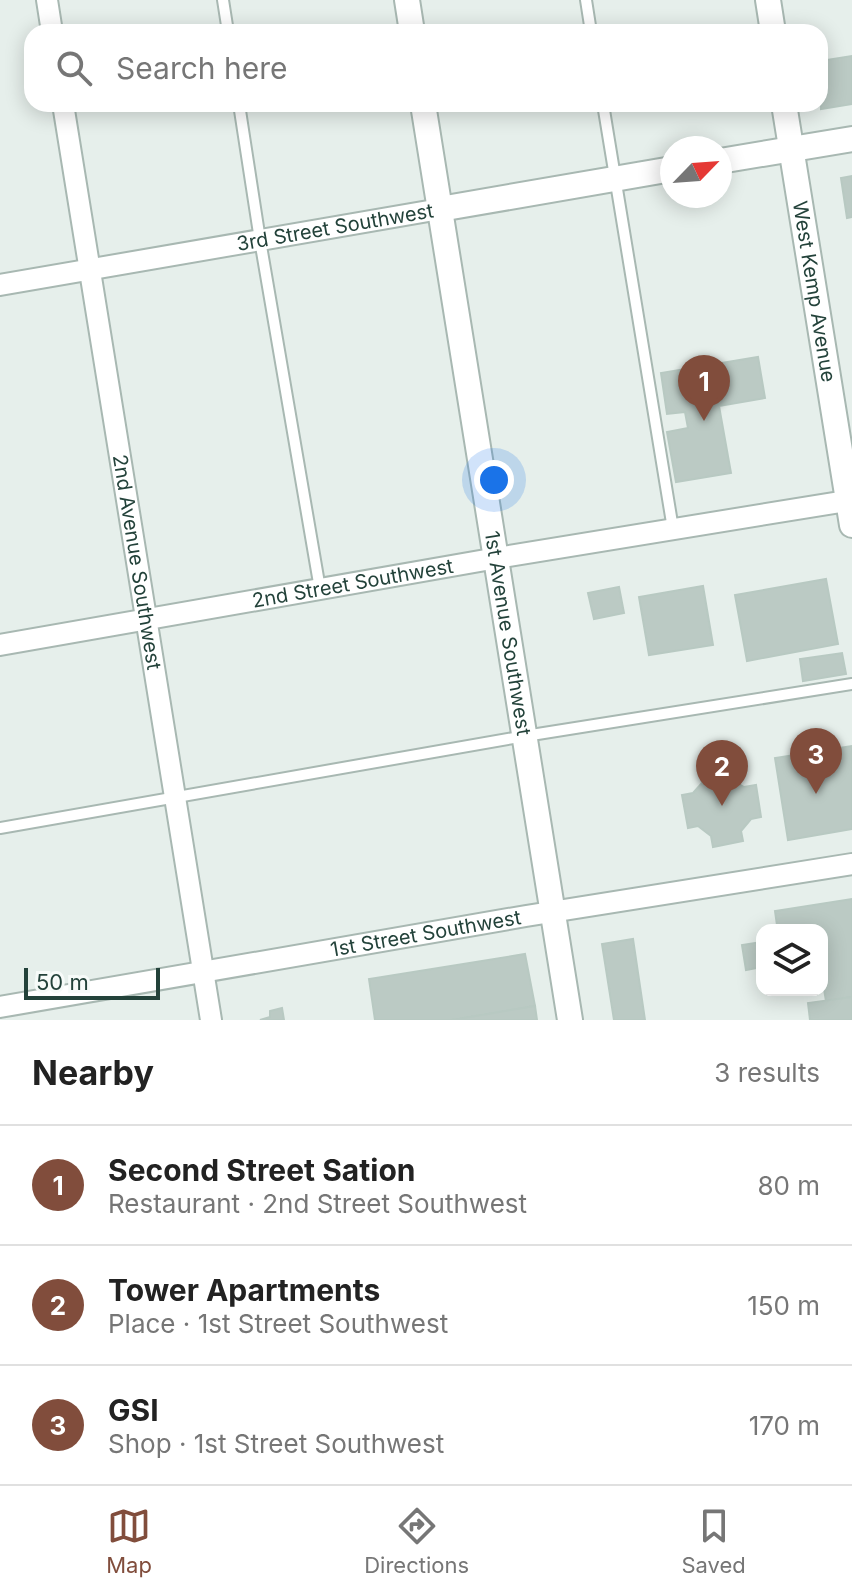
<!DOCTYPE html>
<html lang="en">
<head>
<meta charset="utf-8">
<style>
  body { margin:0; font-family:Inter,sans-serif; background:#f6f6f6; color:#222 }
  .controls { position:absolute; right:24px; bottom:24px; display:grid; overflow:hidden; border-radius:16px; box-shadow:0 4px 20px #0003 }
  .controls button { width:72px; height:72px; display:grid; place-items:center; padding:0; border:0; border-bottom:2px solid #e0e0e0; background:#fff; color:#222; font:40px sans-serif }
  .compass { position:absolute; left:660px; top:136px; width:72px; height:72px; border-radius:50%; background:#fff; box-shadow:0 4px 20px #0003; rotate:65deg }
  .scale { position:absolute; left:24px; bottom:20px; width:136px; box-sizing:border-box; padding-left:8px; border:4px solid #23423a; border-top:0; font-size:22px; line-height:28px; white-space:nowrap; color:#23423a; -webkit-text-stroke:6px #f7fbf9; paint-order:stroke }
  .you { position:absolute; left:494px; top:480px; width:28px; height:28px; margin:-20px; border:6px solid #fff; border-radius:50%; background:#1a73e8; box-shadow:0 0 0 12px #1a73e833 }
  .badge { display:grid; place-items:center; width:52px; height:52px; border-radius:50%; background:#814d3c; color:#fff; font-size:26px; font-weight:700 }
  .pin { position:absolute; translate:-50% -66px; filter:drop-shadow(0 2px 4px #0008) }
  .pin::after { content:''; position:absolute; top:42px; width:28px; height:24px; background:inherit; clip-path:polygon(0 0,100% 0,50% 100%) }
  .list { margin:0; padding:0; list-style:none }
  h2 { display:flex; justify-content:space-between; align-items:center; height:104px; margin:0; padding:0 32px; font-size:34px }
  h2 small { font-size:26px; font-weight:400; color:#767676 }
  .list li { display:grid; grid-template-columns:52px 1fr auto; gap:24px; align-items:center; box-sizing:border-box; height:120px; padding:0 32px; border-top:2px solid #e0e0e0 }
  .list b { display:block; font-size:30px; white-space:nowrap }
  .list p { margin:0; font-size:26px; white-space:nowrap; color:#767676 }
  .list em { font-size:26px; font-style:normal; color:#767676 }
  .icon { flex:none; width:44px; height:44px; fill:none; stroke:currentColor; stroke-width:2; stroke-linecap:round; stroke-linejoin:round }
  .map { position:relative; flex:none; width:852px; height:1020px; overflow:hidden }
  .search { position:absolute; background:#fff; box-shadow:0 4px 20px #0003; left:24px; right:24px; top:24px; height:88px; display:flex; align-items:center; gap:20px; box-sizing:border-box; padding:0 28px; border-radius:24px; color:#767676; font-size:30px }
  .sheet { height:464px; background:#fff }
  nav { display:flex; justify-content:space-around; align-items:center; box-sizing:border-box; height:112px; border-top:2px solid #e0e0e0; background:#fff; font-size:22px; color:#767676 }
  nav a { display:grid; justify-items:center; gap:4px }
  nav .on { color:#814d3c }
  .map>svg:first-child { display:block }
  .building { fill:#bbcac4; stroke:#b8c9c2; stroke-width:2 }
  .lines { fill:none; stroke-linecap:round; stroke-linejoin:round }
  .service-casing { stroke:#a8b8b2; stroke-width:14 }
  .minor-casing { stroke:#a8b8b2; stroke-width:24 }
  .tertiary-casing { stroke:#a8b8b2; stroke-width:28 }
  .service { stroke:#fff; stroke-width:10 }
  .minor { stroke:#fff; stroke-width:20 }
  .tertiary { stroke:#fff; stroke-width:24 }
  .labels { text-anchor:middle; stroke-width:8; stroke-linejoin:round; paint-order:stroke }
  .street-label { font-size:20px; fill:#23423a; stroke:#f7fbf9 }
</style>
</head>
<body>
<div class="map">
<svg width="852" height="1020" viewBox="0 0 852 1020">
  <rect width="100%" height="100%" fill="#e6efeb"/>
  <g class="building">
    <polygon points="852,56 852,104 821,109 820,61"/>
    <polygon points="852,176 852,217 847,218 841,178"/>
    <polygon points="758,357 765,398 719,406 731,473 676,482 667,432 688,428 685,412 667,414 661,373"/>
    <polygon points="826,579 838,644 747,661 735,595"/>
    <polygon points="703,586 713,645 649,655 639,597"/>
    <polygon points="619,587 624,613 594,619 588,593"/>
    <polygon points="842,653 846,674 803,681 800,659"/>
    <polygon points="852,746 852,829 788,840 775,758"/>
    <polygon points="730,768 732,780 744,787 756,785 761,817 751,819 741,831 743,841 713,847 711,836 698,826 688,828 682,795 693,793 702,783 700,773"/>
    <polygon points="852,899 852,997 826,1001 822,977 822,930 773,930 777,925 775,911"/>
    <polygon points="633,939 645,1020 614,1020 602,944"/>
    <polygon points="762,942 762,967 746,970 742,945"/>
    <polygon points="525,954 535,1006 452,1020 375,1020 369,979"/>
    <polygon points="852,997 852,1020 810,1020 808,1003"/>
    <polygon points="535,1006 537,1020 452,1020"/>
    <polygon points="282,1008 284,1020 260,1020 270,1017 270,1011"/>
  </g>
  <g class="lines">
    <g class="service-casing">
      <g id="service">
        <polyline points="223,0 228,32"/>
        <polyline points="586,0 591,32"/>
        <polyline points="239,104 260,240 320,589"/>
        <polyline points="603,104 673,529"/>
        <polyline points="0,828 525,736 852,684"/>
      </g>
    </g>
    <g class="minor-casing">
      <g id="minor">
        <polyline points="47,0 52,32"/>
        <path id="s1" d="M63,104l148,916"/>
        <path id="s2" d="M0,285l440,-76"/>
        <path id="s3" d="M0,645l497,-87 355,-58"/>
        <path id="s4" d="M0,1007l526,-91 326,-52"/>
      </g>
    </g>
    <g class="tertiary-casing">
      <g id="tertiary">
        <polyline points="407,0 412,32"/>
        <polyline points="768,0 773,32"/>
        <path id="s5" d="M423,104l147,916"/>
        <path id="s6" d="M784,104l68,421"/>
        <polyline points="720,161 852,139"/>
        <polyline points="440,209 672,169"/>
      </g>
    </g>
    <use href="#service" class="service"/>
    <use href="#minor" class="minor"/>
    <use href="#tertiary" class="tertiary"/>
  </g>
  <g class="labels">
    <g class="street-label">
      <text dy="7" stroke="none"><textPath href="#s2" startOffset="340">3rd Street Southwest</textPath></text>
      <text dy="7" stroke="none"><textPath href="#s6" startOffset="190">West Kemp Avenue</textPath></text>
      <text dy="7" stroke="none"><textPath href="#s1" startOffset="464">2nd Avenue Southwest</textPath></text>
      <text dy="7" stroke="none"><textPath href="#s3" startOffset="358">2nd Street Southwest</textPath></text>
      <text dy="7" stroke="none"><textPath href="#s5" startOffset="536">1st Avenue Southwest</textPath></text>
      <text dy="7" stroke="none"><textPath href="#s4" startOffset="432">1st Street Southwest</textPath></text>
    </g>
  </g>
</svg>
<div class="controls">
<button><svg class="icon" aria-label="layers" viewBox="0 0 24 24"><path d="M12 4l9 5-9 5-9-5zM3 14l9 5 9-5"/></svg></button>
</div>
<svg class="compass" viewBox="-18 -18 36 36"><path d="M0-13l5 13h-10z" fill="#e53935"/><path d="M0 13l5-13h-10z" fill="#767676"/></svg>
<div class="scale">50 m</div>
<div class="you"></div>
<div class="pin badge" style="left:704px;top:421px">1</div>
<div class="pin badge" style="left:722px;top:806px">2</div>
<div class="pin badge" style="left:816px;top:794px">3</div>
<div class="search"><svg class="icon" aria-label="search" viewBox="0 0 24 24"><circle cx="10" cy="10" r="6"/><path d="M15 15l6 6"/></svg>Search here</div>
</div>
<section class="sheet">
<h2>Nearby<small>3 results</small></h2>
<ul class="list">
<li><span class="badge">1</span><div><b>Second Street Sation</b><p>Restaurant · 2nd Street Southwest</p></div><em>80 m</em></li>
<li><span class="badge">2</span><div><b>Tower Apartments</b><p>Place · 1st Street Southwest</p></div><em>150 m</em></li>
<li><span class="badge">3</span><div><b>GSI</b><p>Shop · 1st Street Southwest</p></div><em>170 m</em></li>
</ul>
</section>
<nav>
<a class="on"><svg class="icon" aria-label="map" viewBox="0 0 24 24"><path d="M3 6l6-2 6 2 6-2v14l-6 2-6-2-6 2zM9 4v14M15 6v14"/></svg>Map</a>
<a><svg class="icon" aria-label="directions" viewBox="0 0 24 24"><path d="M12 3l9 9-9 9-9-9zM9 14v-3h6M13 9l2 2-2 2"/></svg>Directions</a>
<a><svg class="icon" aria-label="saved" viewBox="0 0 24 24"><path d="M7 4h10v16l-5-4-5 4z"/></svg>Saved</a>
</nav>
</body>
</html>
